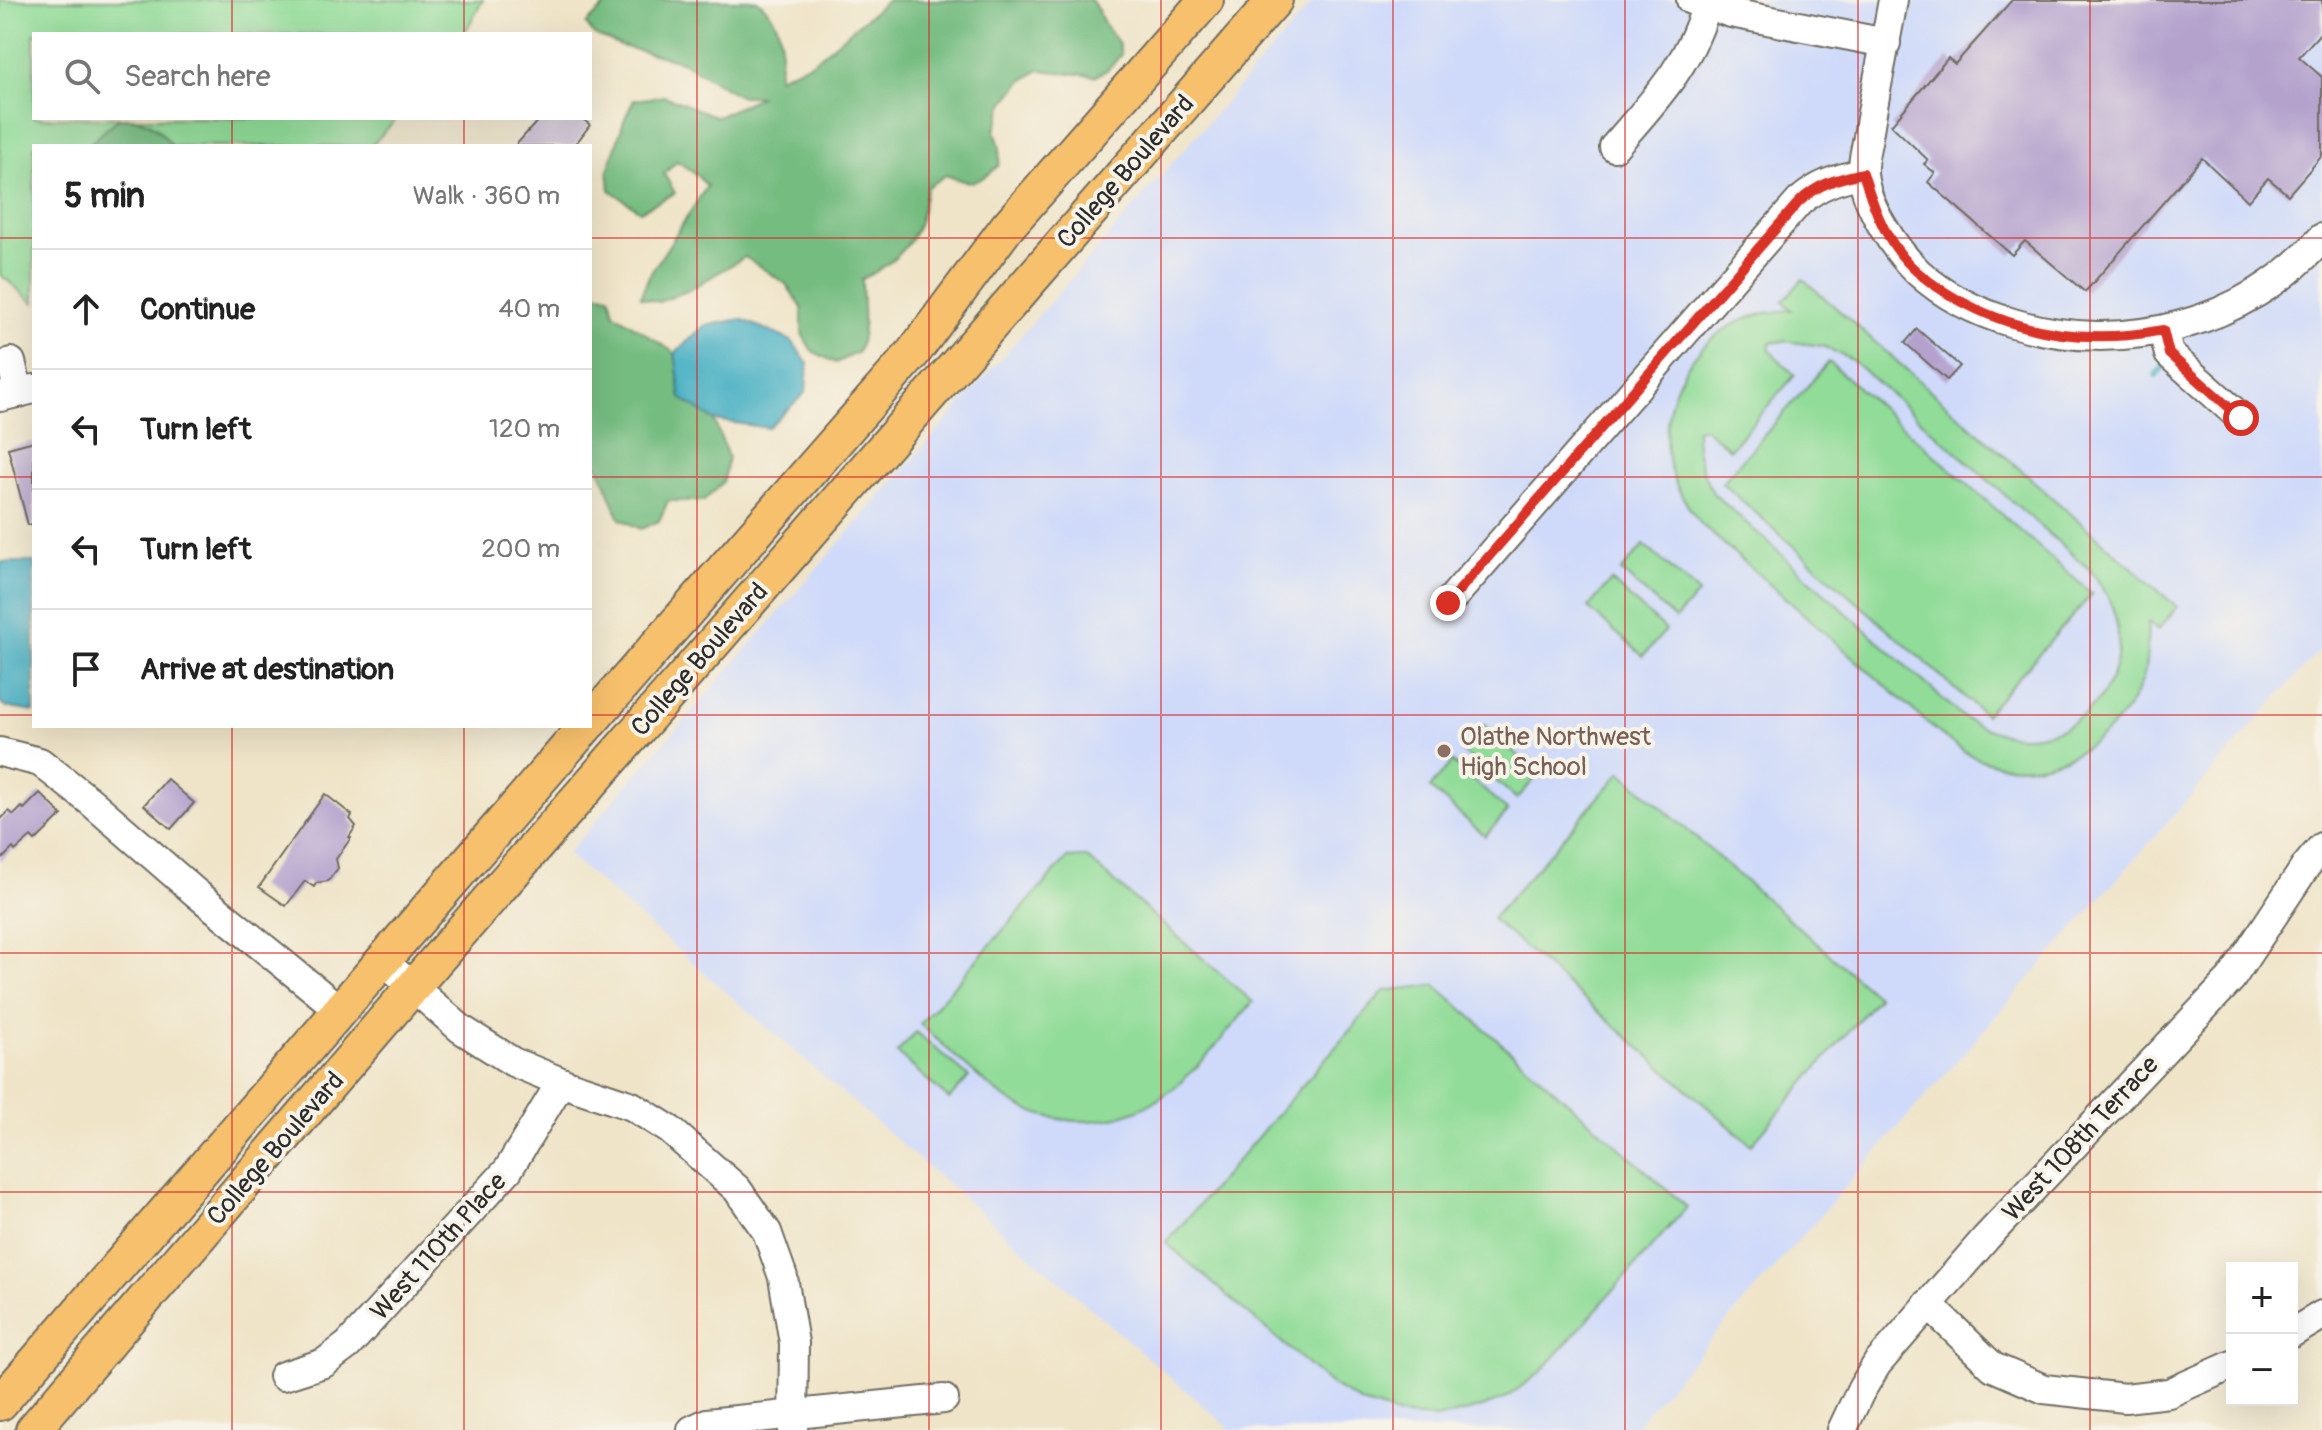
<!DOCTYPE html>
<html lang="en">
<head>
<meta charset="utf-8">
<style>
  body { margin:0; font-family:Pangolin,sans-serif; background:#f2f2f2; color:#222 }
  .controls { position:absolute; right:24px; bottom:24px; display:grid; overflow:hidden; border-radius:0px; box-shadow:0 8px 32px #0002 }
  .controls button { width:72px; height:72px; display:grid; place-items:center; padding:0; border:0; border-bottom:2px solid #e0e0e0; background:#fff; color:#222; font:40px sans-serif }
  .stop { position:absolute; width:24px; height:24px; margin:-18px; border:6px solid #d93025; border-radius:50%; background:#fff }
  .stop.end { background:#d93025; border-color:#fff; box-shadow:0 2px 8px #0008 }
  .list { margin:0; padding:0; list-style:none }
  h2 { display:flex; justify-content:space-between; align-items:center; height:104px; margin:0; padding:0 32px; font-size:34px }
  h2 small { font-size:26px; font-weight:400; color:#767676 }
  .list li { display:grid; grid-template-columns:52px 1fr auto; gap:24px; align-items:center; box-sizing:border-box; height:120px; padding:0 32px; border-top:2px solid #e0e0e0 }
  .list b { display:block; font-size:30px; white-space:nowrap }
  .list em { font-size:26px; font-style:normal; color:#767676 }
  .icon { flex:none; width:44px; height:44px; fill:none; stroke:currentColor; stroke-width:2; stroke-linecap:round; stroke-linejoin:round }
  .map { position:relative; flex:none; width:2322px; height:1430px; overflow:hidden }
  .search { position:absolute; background:#fff; box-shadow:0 8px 32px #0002; left:32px; top:32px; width:560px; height:88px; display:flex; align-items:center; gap:20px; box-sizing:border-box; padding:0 28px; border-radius:0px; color:#767676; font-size:30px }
  .panel { position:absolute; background:#fff; box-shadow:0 8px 32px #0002; left:32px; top:144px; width:560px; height:584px; border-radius:0px }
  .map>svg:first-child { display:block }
  .built { fill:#cfdafa }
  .green { fill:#91dc98; stroke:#5e8462; stroke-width:2; fill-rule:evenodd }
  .forest { fill:#74bc80; stroke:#507456; stroke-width:2 }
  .water { fill:#45afc3; stroke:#386d77; stroke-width:2 }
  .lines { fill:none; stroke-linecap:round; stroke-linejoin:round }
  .stream { stroke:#45afc3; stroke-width:6 }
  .building { fill:#b4a2cd }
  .minor-casing { stroke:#706c62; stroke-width:32 }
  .major-casing { stroke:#706c62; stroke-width:38 }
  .minor { stroke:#fff; stroke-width:28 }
  .major { stroke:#f7c06c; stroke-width:34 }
  .route { stroke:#d93025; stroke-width:10 }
  .grid { fill:none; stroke:#d62828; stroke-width:2; stroke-opacity:0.55 }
  .education-dot { fill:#8d6e63; stroke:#f7f3e8; stroke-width:3 }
  .labels { text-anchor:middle; stroke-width:8; stroke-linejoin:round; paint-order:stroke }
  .street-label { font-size:26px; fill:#2b2b2b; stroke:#f7f3e8 }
  .education-label { font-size:26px; fill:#785e54; stroke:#f7f3e8; text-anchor:start }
</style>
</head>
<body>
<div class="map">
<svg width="2322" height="1430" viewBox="0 0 2322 1430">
  <rect width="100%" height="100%" fill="#f7f3e8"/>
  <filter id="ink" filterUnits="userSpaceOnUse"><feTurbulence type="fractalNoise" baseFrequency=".0125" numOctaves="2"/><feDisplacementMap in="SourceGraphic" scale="16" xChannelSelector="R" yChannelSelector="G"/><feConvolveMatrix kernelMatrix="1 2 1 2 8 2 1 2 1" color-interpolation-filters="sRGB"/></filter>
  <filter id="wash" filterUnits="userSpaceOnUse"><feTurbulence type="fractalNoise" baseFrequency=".006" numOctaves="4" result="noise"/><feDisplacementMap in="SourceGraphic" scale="32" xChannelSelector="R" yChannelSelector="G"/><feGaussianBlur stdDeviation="1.8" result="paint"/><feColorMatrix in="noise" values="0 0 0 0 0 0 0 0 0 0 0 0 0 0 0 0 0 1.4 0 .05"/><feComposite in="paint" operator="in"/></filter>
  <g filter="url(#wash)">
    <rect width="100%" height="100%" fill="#efe4c8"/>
    <polygon class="built" points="1315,0 2322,0 2322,647 1631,1430 1231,1430 567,854"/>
    <g class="green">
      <polygon points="0,0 483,0 464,34 34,34 34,118 397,118 371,146 34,146 34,303 0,274"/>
      <path d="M1803,279l374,328 -19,23 -10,-8c-1,18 0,39 -5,56 -23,64 -98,107 -164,81 -11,-4 -22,-13 -32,-19l-246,-216c-15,-19 -29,-41 -33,-65 -10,-62 25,-125 87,-143 12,-4 25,-5 37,-6l-9,-9zM1785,341l38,5 29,14 238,210c79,94 -22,211 -126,148l-251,-225c-12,-22 -17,-39 -17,-64l8,-1 26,21 65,-74 -25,-24v-8z"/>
      <polygon points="1829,362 2092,594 1985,715 1722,483"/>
      <polygon points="1644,545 1699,593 1675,619 1621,571"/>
      <polygon points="1611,581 1666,630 1643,656 1588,608"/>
      <polygon points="1484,725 1539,774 1517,799 1462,751"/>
      <polygon points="1452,762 1508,811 1485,836 1430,788"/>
      <polygon points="1621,772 1878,997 1751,1145 1492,919"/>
      <path d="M1086,857l167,145c-50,57 -90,122 -175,119 -23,-1 -50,-8 -69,-21 -32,-21 -60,-51 -89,-76l147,-166z"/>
      <polygon points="1435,985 1687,1207 1541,1372 1504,1399 1469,1411 1436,1418 1403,1416 1362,1403 1330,1384 1166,1243 1384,991"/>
      <polygon points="916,1032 969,1077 949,1099 897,1053"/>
    </g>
    <g class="forest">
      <path d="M605,0h152c28,22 26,46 21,77l35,-15 75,-62h203c7,8 9,16 14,25 8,14 13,10 16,30l-14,15 -11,6 -57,-6 -18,12 -17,21 -9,28 5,16 -1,18c-21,19 -27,21 -53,10l-19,12c-4,14 -5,32 -12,45 -10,21 -32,37 -53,47 0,25 5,50 -4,73l-22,11 -24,-12 -10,-17v-26l-16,-24 -41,-27 -58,34 -28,11 -19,-5 9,-21 58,-90 -9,-10 -21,-15 -13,13 11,19 -35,18 -30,-21 -2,-20 17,-52 9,-18 31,-4 52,21 44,-21h-22l-58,-35 -60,-15 -27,-11 -8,-11 18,-17z"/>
      <path d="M119,118c28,0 37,6 53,28h-85z"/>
      <polygon points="590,284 596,293 610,296 614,313 675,353 681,397 714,420 728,457 723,482 704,501 668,501 659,521 641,529 620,519 599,467 590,459"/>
    </g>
    <g class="water">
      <polygon points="741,319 792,341 808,364 806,392 768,428 714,420 681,398 675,353 704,326"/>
      <polygon points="0,562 34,562 34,712 5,707 0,703"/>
    </g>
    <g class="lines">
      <polyline class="stream" points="2156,375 2163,367"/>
    </g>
    <g id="blocks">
      <g class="building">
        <polygon points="2012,0 2322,0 2322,31 2299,57 2322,77 2322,156 2288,195 2268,178 2248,201 2202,158 2085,292 2025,241 2012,255 1928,182 1935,173 1924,164 1928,160 1891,125 1948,58 1955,64"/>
        <polygon points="540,118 582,118 590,125 574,146 515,146"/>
        <polygon points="1917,329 1960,366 1947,380 1905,343"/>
        <polygon points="34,441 34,525 28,525 8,448"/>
        <polygon points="167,779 194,803 171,829 144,805"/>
        <polygon points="40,793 62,815 35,841 31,837 15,851 13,848 0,861 0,820 9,811 14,815 22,807 24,809"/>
        <polygon points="325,794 352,815 350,819 356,826 349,837 351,838 336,859 338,868 328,881 316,883 314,887 305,881 286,906 259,887"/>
      </g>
    </g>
  </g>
  <g filter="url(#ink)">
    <use href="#blocks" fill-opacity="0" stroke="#706c62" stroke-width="2"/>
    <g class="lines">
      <g class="minor-casing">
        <g id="minor">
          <polyline points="1691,0 1731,13 1886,43"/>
          <path d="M1893,0c-8,46 -18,91 -25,137 -2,11 -6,25 -5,36 2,32 32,77 55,99 26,24 61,41 95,51 108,33 233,2 309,-85"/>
          <path d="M1614,147c41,-47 78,-85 94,-147"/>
          <polyline points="2163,330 2169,354 2241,418"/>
          <polyline points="11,362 19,393"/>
          <polyline points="0,397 34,389"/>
          <path d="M1448,603l351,-401c20,-18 38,-23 64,-29"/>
          <polyline points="0,752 40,762 90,801 196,893 340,1010"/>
          <polyline points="383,961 461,1029 513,1062 566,1084 632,1106 670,1130 737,1189 767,1232 783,1277 794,1343 793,1430"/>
          <polyline points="1928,1304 1993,1367 2044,1389 2125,1398 2169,1393 2232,1365"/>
          <polyline points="2292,1333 2322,1315"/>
          <polyline points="283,1376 324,1363 348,1345 508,1170 561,1082"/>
          <polyline points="692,1430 707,1423 944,1399"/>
          <polyline points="1842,1430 1860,1392 1877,1364 1986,1238 2231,979 2306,866 2322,847"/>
        </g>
      </g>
      <g class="major-casing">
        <g id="major">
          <polyline points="590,722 913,353 1007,227 1206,0"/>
          <polyline points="0,1403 586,726"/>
          <polyline points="33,1430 418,981 1275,0"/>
        </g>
      </g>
      <use href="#minor" class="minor"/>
      <use href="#major" class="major"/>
    </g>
  </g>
  <g class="lines" filter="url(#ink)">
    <path class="route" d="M1448,603l351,-401c20,-19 38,-23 64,-29 9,29 19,59 39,83 14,18 34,31 53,42 65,37 136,46 208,32l6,24 72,64"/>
  </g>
  <path class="grid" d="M232,0v34M464,0v34M697,0v1430M929,0v1430M1161,0v1430M1393,0v1430M1625,0v1430M1858,0v1430M2090,0v1430M232,118v28M464,118v28M0,238h34M590,238h1732M0,477h34M590,477h1732M0,715h34M590,715h1732M232,726v704M464,726v704M0,953h2322M0,1192h2322"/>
  <circle class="education-dot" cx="1444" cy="751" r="8"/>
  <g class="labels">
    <g class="street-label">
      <text transform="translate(1125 171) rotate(-49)" y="9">College Boulevard</text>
      <text transform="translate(699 659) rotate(-49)" y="9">College Boulevard</text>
      <text transform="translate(2080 1138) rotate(-47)" y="9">West 108th Terrace</text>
      <text transform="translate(275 1148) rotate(-49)" y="9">College Boulevard</text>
      <text transform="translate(438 1246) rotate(-48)" y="9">West 110th Place</text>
    </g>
    <g class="education-label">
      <text x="1460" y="745">Olathe Northwest<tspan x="1460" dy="30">High School</tspan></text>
    </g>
  </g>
</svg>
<div class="controls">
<button>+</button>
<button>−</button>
</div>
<div class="stop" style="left:2241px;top:418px"></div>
<div class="stop end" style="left:1448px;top:603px"></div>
<div class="search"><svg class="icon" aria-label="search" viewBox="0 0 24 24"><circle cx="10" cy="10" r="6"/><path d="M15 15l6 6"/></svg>Search here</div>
<section class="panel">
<h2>5 min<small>Walk · 360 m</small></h2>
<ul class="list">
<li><svg class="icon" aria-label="ahead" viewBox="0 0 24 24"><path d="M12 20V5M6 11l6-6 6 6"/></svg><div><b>Continue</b></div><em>40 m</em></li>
<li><svg class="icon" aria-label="left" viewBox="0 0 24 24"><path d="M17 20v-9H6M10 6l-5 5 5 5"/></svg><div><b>Turn left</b></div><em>120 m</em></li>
<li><svg class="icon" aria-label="left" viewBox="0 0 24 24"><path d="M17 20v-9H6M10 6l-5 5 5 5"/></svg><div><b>Turn left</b></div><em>200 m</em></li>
<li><svg class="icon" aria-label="arrive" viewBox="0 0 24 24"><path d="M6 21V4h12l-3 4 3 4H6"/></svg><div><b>Arrive at destination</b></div></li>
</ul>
</section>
</div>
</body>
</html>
